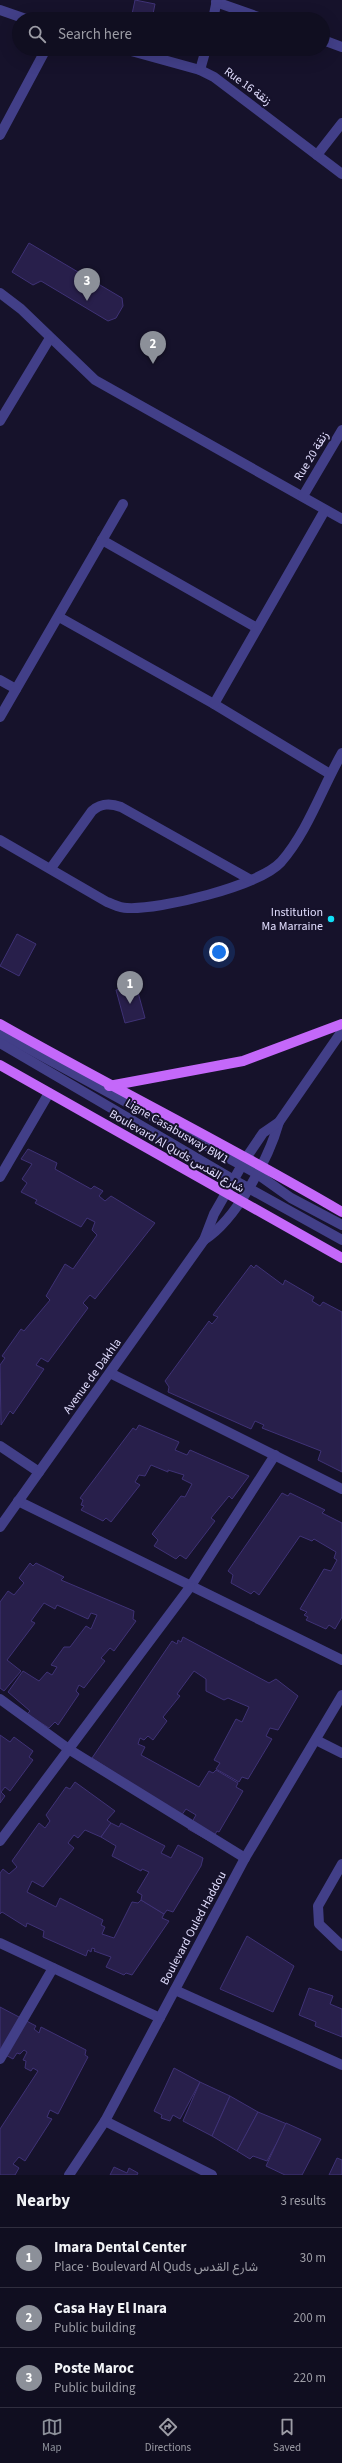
<!DOCTYPE html>
<html lang="en">
<head>
<meta charset="utf-8">
<style>
  body { margin:0; font-family:"Source Sans 3",Vazirmatn,sans-serif; background:#1e1c2d; color:#f1f3f6 }
  .you { position:absolute; left:219px; top:952px; width:14px; height:14px; margin:-10px; border:3px solid #fff; border-radius:50%; background:#1a73e8; box-shadow:0 0 0 6px #1a73e833 }
  .badge { display:grid; place-items:center; width:26px; height:26px; border-radius:50%; background:#8c9099; color:#fff; font-size:13px; font-weight:700 }
  .pin { position:absolute; translate:-50% -33px; filter:drop-shadow(0 1px 2px #0008) }
  .pin::after { content:''; position:absolute; top:21px; width:14px; height:12px; background:inherit; clip-path:polygon(0 0,100% 0,50% 100%) }
  .list { margin:0; padding:0; list-style:none }
  h2 { display:flex; justify-content:space-between; align-items:center; height:52px; margin:0; padding:0 16px; font-size:17px }
  h2 small { font-size:13px; font-weight:400; color:#9c9ca5 }
  .list li { display:grid; grid-template-columns:26px 1fr auto; gap:12px; align-items:center; box-sizing:border-box; height:60px; padding:0 16px; border-top:1px solid #302e3e }
  .list b { display:block; font-size:15px; white-space:nowrap }
  .list p { margin:0; font-size:13px; white-space:nowrap; color:#9c9ca5 }
  .list em { font-size:13px; font-style:normal; color:#9c9ca5 }
  .icon { flex:none; width:22px; height:22px; fill:none; stroke:currentColor; stroke-width:2; stroke-linecap:round; stroke-linejoin:round }
  .map { position:relative; flex:none; width:342px; height:2175px; overflow:hidden }
  .search { position:absolute; background:#100e20; box-shadow:0 4px 16px #0002; left:12px; right:12px; top:12px; height:44px; display:flex; align-items:center; gap:10px; box-sizing:border-box; padding:0 14px; border-radius:22px; color:#9c9ca5; font-size:15px }
  .sheet { height:232px; background:#100e20 }
  nav { display:flex; justify-content:space-around; align-items:center; box-sizing:border-box; height:56px; border-top:1px solid #302e3e; background:#100e20; font-size:11px; color:#9c9ca5 }
  nav a { display:grid; justify-items:center; gap:2px }
  nav .on { color:#8c9099 }
  .map>svg:first-child { display:block }
  .building { fill:#281f4b; stroke:#3f3276 }
  .lines { fill:none; stroke-linecap:round; stroke-linejoin:round }
  .lane { stroke:#423f88; stroke-width:10 }
  .street { stroke:#423f88; stroke-width:10 }
  .primary { stroke:#c468fa; stroke-width:10 }
  .poi-dot { fill:#10dff6; stroke:#16122b; stroke-width:1.5 }
  .labels { text-anchor:middle; stroke-width:4; stroke-linejoin:round; paint-order:stroke }
  .street-label { font-size:12px; fill:#e1ddfe; stroke:#16122b }
  .poi-label { font-size:12px; fill:#e1ddfe; stroke:#16122b; text-anchor:end }
</style>
</head>
<body>
<div class="map">
<svg width="342" height="2175" viewBox="0 0 342 2175">
  <rect width="100%" height="100%" fill="#16122b"/>
  <g class="building">
    <polygon points="135,0 155,4 152,19 131,19"/>
    <polygon points="29,243 122,298 123,306 116,318 108,321 41,281 33,285 12,272"/>
    <polygon points="17,934 36,944 19,976 0,966"/>
    <polygon points="136,985 145,1018 125,1023 116,990"/>
    <polygon points="28,1149 57,1163 55,1169 91,1189 94,1186 103,1191 99,1196 105,1201 111,1196 155,1223 95,1299 90,1295 83,1303 88,1308 48,1362 41,1358 36,1365 44,1369 13,1414 10,1411 1,1425 0,1365 5,1358 2,1356 21,1329 24,1331 50,1300 46,1296 65,1264 73,1269 97,1235 92,1230 95,1222 87,1218 81,1227 35,1203 37,1200 21,1192 27,1183 22,1179 32,1164 21,1159"/>
    <polygon points="251,1265 254,1268 256,1265 283,1285 285,1280 314,1297 312,1301 320,1306 323,1302 342,1312 342,1472 318,1460 321,1451 262,1428 264,1425 255,1421 251,1429 168,1392 169,1387 165,1381 209,1321 212,1324 218,1317 213,1315"/>
    <polygon points="139,1425 179,1442 175,1450 187,1455 190,1450 249,1476 232,1499 229,1496 211,1518 215,1521 186,1559 180,1555 176,1559 154,1546 158,1540 152,1534 181,1496 185,1497 192,1484 182,1479 184,1475 168,1470 168,1472 151,1465 145,1476 139,1475 135,1482 140,1485 111,1522 106,1518 103,1521 81,1510 84,1506 81,1505 83,1500 80,1498 133,1428 136,1430"/>
    <polygon points="282,1493 288,1496 290,1493 325,1510 322,1513 342,1523 342,1617 335,1629 329,1625 326,1629 306,1620 308,1617 304,1615 307,1612 300,1609 324,1569 331,1571 337,1560 334,1558 336,1552 314,1539 312,1541 300,1536 259,1595 254,1591 251,1594 231,1583 233,1575 228,1571"/>
    <polygon points="30,1563 33,1566 36,1563 64,1577 61,1580 134,1611 133,1619 136,1621 114,1651 110,1648 101,1658 105,1661 84,1688 79,1685 76,1691 79,1694 58,1725 55,1722 49,1728 27,1714 30,1711 8,1692 23,1671 39,1681 47,1672 52,1675 57,1667 51,1665 64,1647 70,1647 86,1626 91,1629 97,1615 91,1613 88,1619 57,1605 55,1609 44,1603 31,1621 35,1623 7,1660 21,1671 4,1691 0,1688 0,1602 8,1591 14,1595 24,1583 19,1578"/>
    <polygon points="183,1637 269,1683 276,1679 298,1696 278,1730 270,1728 266,1736 272,1739 248,1779 242,1777 239,1782 216,1769 220,1763 214,1760 236,1719 242,1722 249,1707 228,1698 224,1700 206,1691 206,1679 194,1671 177,1694 180,1696 163,1717 167,1721 153,1740 148,1736 144,1740 140,1738 138,1744 145,1747 141,1755 199,1787 209,1771 213,1773 216,1770 238,1783 236,1787 243,1791 219,1832 217,1831 211,1842 188,1829 196,1815 186,1809 181,1816 92,1758 172,1641 177,1644 178,1640 181,1642"/>
    <polygon points="0,1735 10,1742 14,1737 33,1751 29,1757 33,1760 10,1791 5,1787 1,1792 5,1796 0,1803"/>
    <polygon points="75,1782 115,1811 107,1820 111,1823 101,1837 85,1830 78,1838 74,1835 68,1843 74,1848 43,1887 32,1881 27,1892 56,1907 60,1898 103,1920 101,1925 105,1927 102,1934 114,1938 132,1902 138,1903 141,1900 164,1914 162,1918 169,1921 132,1975 126,1973 124,1975 106,1967 111,1957 94,1951 95,1949 92,1948 91,1952 88,1950 86,1956 43,1937 44,1931 27,1923 26,1927 2,1912 0,1914 0,1873 3,1869 9,1874 17,1867 12,1861 39,1823 45,1828 50,1821 46,1815 66,1787 70,1789"/>
    <polygon points="111,1823 119,1827 121,1823 165,1846 161,1853 171,1858 178,1845 203,1858 201,1866 173,1912 167,1910 164,1914 141,1900 142,1895 137,1892 149,1872 142,1869 141,1871 112,1856 116,1846 101,1837"/>
    <polygon points="247,1936 294,1966 273,2012 220,1989"/>
    <polygon points="309,1988 333,1996 330,2004 342,2009 342,2037 315,2026 316,2022 299,2015"/>
    <polygon points="0,2007 36,2026 34,2029 39,2033 41,2027 86,2050 85,2055 88,2057 58,2114 50,2110 47,2117 52,2119 25,2161 19,2157 13,2164 19,2168 15,2175 0,2175 0,2129 38,2071 33,2068 31,2071 25,2068 26,2061 23,2060 27,2052 24,2050 20,2054 17,2053 13,2059 0,2052"/>
    <polygon points="174,2068 200,2082 180,2119 173,2115 170,2121 161,2118 162,2115 154,2111"/>
    <polygon points="200,2082 230,2096 212,2136 183,2121"/>
    <polygon points="230,2096 258,2112 237,2151 212,2136"/>
    <polygon points="258,2112 287,2124 267,2161 253,2156 250,2159 237,2151"/>
    <polygon points="286,2123 321,2139 302,2175 285,2175 266,2166"/>
    <polygon points="337,2158 342,2160 342,2175 329,2175"/>
    <polygon points="114,2167 127,2173 129,2168 138,2173 137,2175 110,2175"/>
  </g>
  <g class="lines">
    <g class="lane">
      <polyline points="0,1033 256,1173 291,1198 342,1225"/>
      <polyline points="0,1043 234,1180 342,1240"/>
      <polyline points="190,1587 275,1455"/>
      <polyline points="316,1740 342,1753"/>
      <polyline points="342,1864 318,1906 319,1924 342,1946"/>
      <polyline points="175,1990 342,2065"/>
    </g>
    <g class="street">
      <polyline points="216,2 264,19"/>
      <polyline points="0,10 26,19"/>
      <polyline points="213,19 217,0"/>
      <polyline points="323,40 342,47"/>
      <polyline points="124,49 200,70 214,77 342,174"/>
      <polyline points="200,70 206,49"/>
      <polyline points="0,135 46,49"/>
      <polyline points="317,155 342,123"/>
      <polyline points="0,293 21,309 95,380 342,519"/>
      <polyline points="0,421 50,338"/>
      <polyline points="303,496 342,430"/>
      <polyline points="102,540 257,628"/>
      <polyline points="59,617 214,704 330,774"/>
      <polyline points="0,680 16,689"/>
      <polyline points="214,704 325,510"/>
      <polyline points="0,717 123,504"/>
      <path d="M0,840l107,62c6,2 13,6 20,6 33,2 132,-22 154,-46 27,-31 41,-74 61,-109"/>
      <path d="M51,868l41,-57c9,-8 18,-8 29,-4l130,73"/>
      <polyline points="0,1177 49,1093"/>
      <path d="M204,1240c32,-20 65,-82 75,-118"/>
      <polyline points="110,1373 342,1489"/>
      <polyline points="0,1446 39,1472"/>
      <polyline points="18,1501 342,1660"/>
      <polyline points="0,1527 204,1240 214,1214 246,1158 263,1133 279,1122 342,1031"/>
      <polyline points="0,1699 70,1750 245,1858"/>
      <polyline points="0,1841 190,1587"/>
      <polyline points="0,1943 160,2018"/>
      <polyline points="0,2059 53,1968"/>
      <polyline points="105,2121 212,2175"/>
      <polyline points="69,2175 105,2121 245,1858 342,1695"/>
    </g>
    <g class="primary">
      <path d="M0,1024c113,64 230,122 342,188"/>
      <polyline points="0,1065 342,1258"/>
      <polyline points="109,1086 243,1061 342,1024"/>
    </g>
  </g>
  <circle class="poi-dot" cx="331" cy="919" r="4"/>
  <g class="labels">
    <g class="street-label">
      <text transform="translate(248 86) rotate(36)" y="4">Rue 16 زنقة</text>
      <text transform="translate(311 456) rotate(-59)" y="4">Rue 20 زنقة</text>
      <text transform="translate(177 1131) rotate(30)" y="4">Ligne Casabusway BW1</text>
      <text transform="translate(177 1151) rotate(30)" y="4">Boulevard Al Quds شارع القدس</text>
      <text transform="translate(92 1376) rotate(-54)" y="4">Avenue de Dakhla</text>
      <text transform="translate(193 1928) rotate(-62)" y="4">Boulevard Ouled Haddou</text>
    </g>
    <g class="poi-label">
      <text x="323" y="916">Institution<tspan x="323" dy="14">Ma Marraine</tspan></text>
    </g>
  </g>
</svg>
<div class="you"></div>
<div class="pin badge" style="left:130px;top:1004px">1</div>
<div class="pin badge" style="left:153px;top:364px">2</div>
<div class="pin badge" style="left:87px;top:301px">3</div>
<div class="search"><svg class="icon" aria-label="search" viewBox="0 0 24 24"><circle cx="10" cy="10" r="6"/><path d="M15 15l6 6"/></svg>Search here</div>
</div>
<section class="sheet">
<h2>Nearby<small>3 results</small></h2>
<ul class="list">
<li><span class="badge">1</span><div><b>Imara Dental Center</b><p>Place · Boulevard Al Quds شارع القدس</p></div><em>30 m</em></li>
<li><span class="badge">2</span><div><b>Casa Hay El Inara</b><p>Public building</p></div><em>200 m</em></li>
<li><span class="badge">3</span><div><b>Poste Maroc</b><p>Public building</p></div><em>220 m</em></li>
</ul>
</section>
<nav>
<a class="on"><svg class="icon" aria-label="map" viewBox="0 0 24 24"><path d="M3 6l6-2 6 2 6-2v14l-6 2-6-2-6 2zM9 4v14M15 6v14"/></svg>Map</a>
<a><svg class="icon" aria-label="directions" viewBox="0 0 24 24"><path d="M12 3l9 9-9 9-9-9zM9 14v-3h6M13 9l2 2-2 2"/></svg>Directions</a>
<a><svg class="icon" aria-label="saved" viewBox="0 0 24 24"><path d="M7 4h10v16l-5-4-5 4z"/></svg>Saved</a>
</nav>
</body>
</html>
